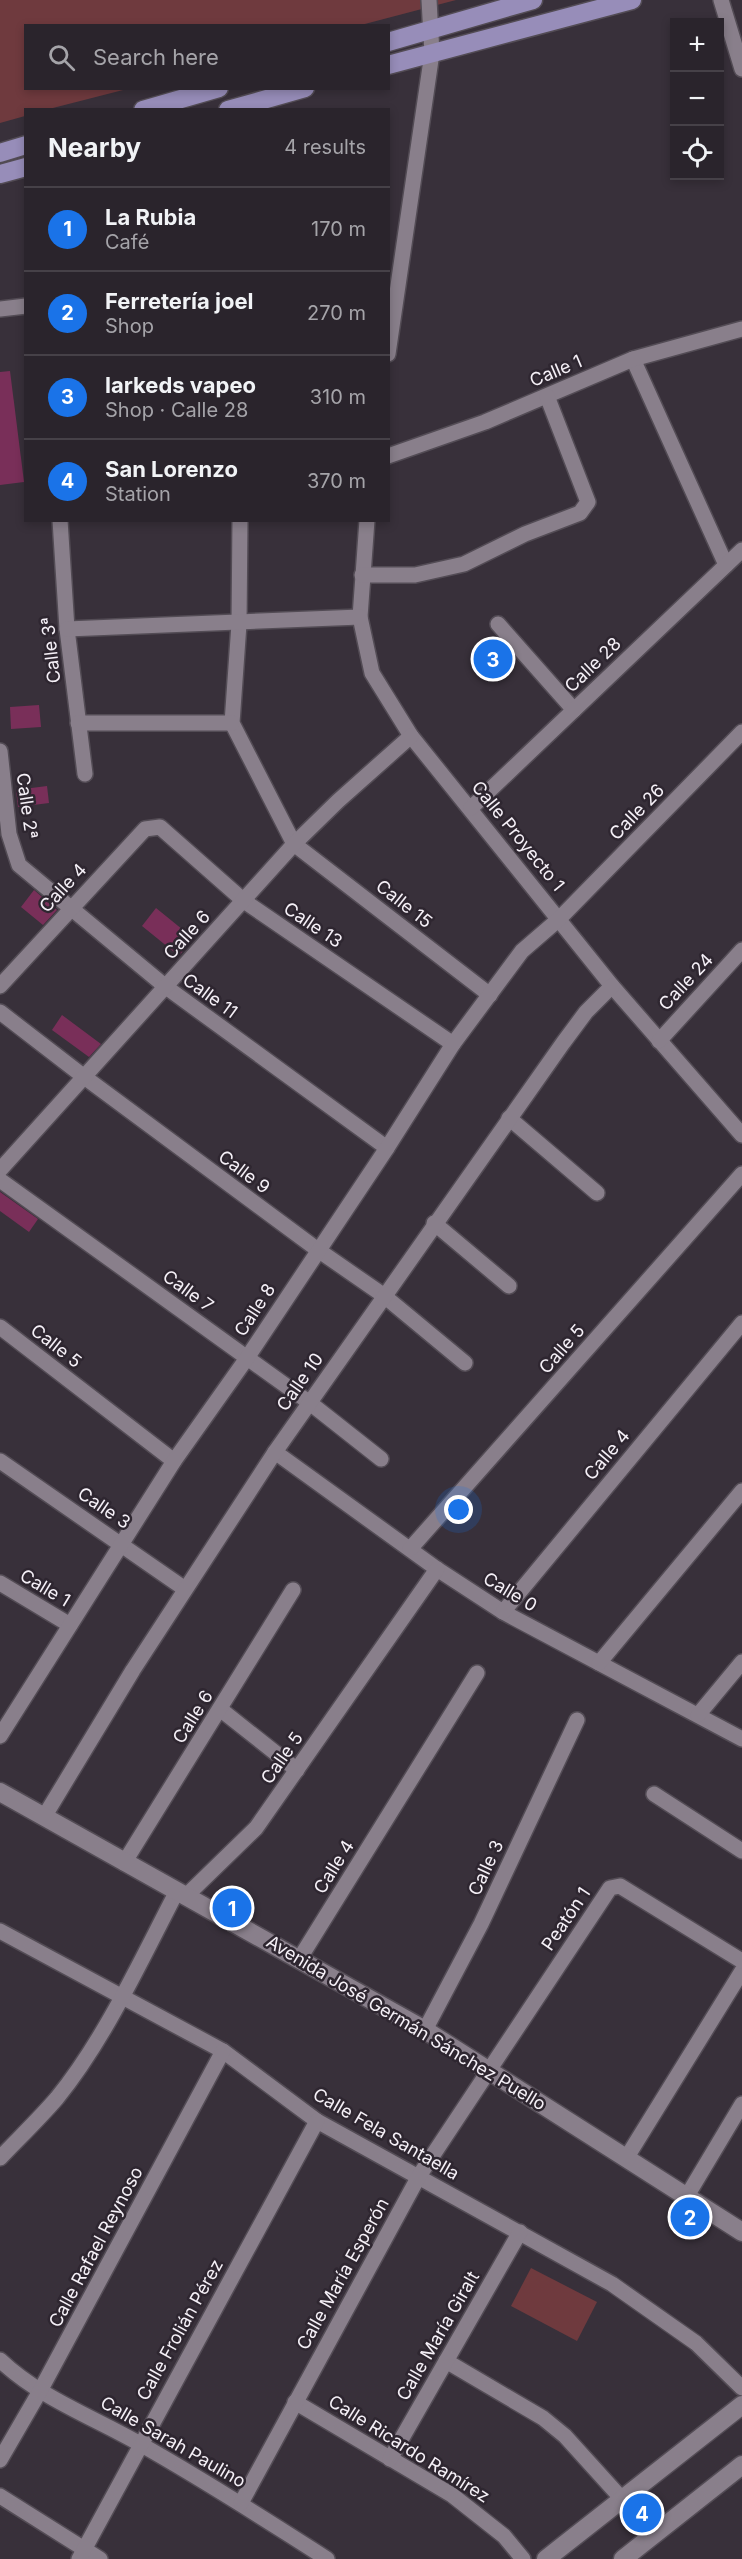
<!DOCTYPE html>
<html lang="en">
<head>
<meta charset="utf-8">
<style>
  body { margin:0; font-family:Inter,sans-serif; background:#363038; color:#f1f3f6 }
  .controls { position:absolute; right:18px; top:18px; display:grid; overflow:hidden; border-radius:0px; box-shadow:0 3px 9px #0003 }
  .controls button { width:54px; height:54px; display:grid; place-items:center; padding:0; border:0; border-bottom:2px solid #464148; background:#2a242c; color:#f1f3f6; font:30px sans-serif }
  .you { position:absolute; left:459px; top:1510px; width:21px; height:21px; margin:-15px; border:4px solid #fff; border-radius:50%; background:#1a73e8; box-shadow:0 0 0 9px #1a73e833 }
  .badge { display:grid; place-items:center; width:39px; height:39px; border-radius:50%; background:#1a73e8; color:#fff; font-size:20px; font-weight:700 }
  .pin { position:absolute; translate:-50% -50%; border:3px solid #fff; box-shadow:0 2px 6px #0006 }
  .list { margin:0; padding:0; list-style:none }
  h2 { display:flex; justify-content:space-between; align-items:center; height:78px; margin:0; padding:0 24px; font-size:26px }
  h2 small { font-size:20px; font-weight:400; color:#a5a4a9 }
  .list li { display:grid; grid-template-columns:39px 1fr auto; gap:18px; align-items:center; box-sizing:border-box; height:84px; padding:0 24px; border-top:2px solid #464148 }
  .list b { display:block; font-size:22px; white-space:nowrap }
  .list p { margin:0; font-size:20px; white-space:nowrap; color:#a5a4a9 }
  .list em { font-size:20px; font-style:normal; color:#a5a4a9 }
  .icon { flex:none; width:33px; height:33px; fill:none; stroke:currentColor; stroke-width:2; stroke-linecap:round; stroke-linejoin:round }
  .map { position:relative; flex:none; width:742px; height:2559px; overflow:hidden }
  .search { position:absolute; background:#2a242c; box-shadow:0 3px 9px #0003; left:24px; top:24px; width:366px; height:66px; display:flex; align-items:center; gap:15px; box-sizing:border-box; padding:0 21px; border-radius:0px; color:#a5a4a9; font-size:22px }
  .panel { position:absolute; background:#2a242c; box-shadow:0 3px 9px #0003; left:24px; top:108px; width:366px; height:414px; border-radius:0px }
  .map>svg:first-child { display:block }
  .green { fill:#6f3a3e }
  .building { fill:#792f59 }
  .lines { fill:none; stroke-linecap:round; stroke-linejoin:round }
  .minor-casing { stroke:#534c55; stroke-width:18 }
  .secondary-casing { stroke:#534c55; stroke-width:21 }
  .primary-casing { stroke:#534c55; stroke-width:21 }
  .minor { stroke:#897f8b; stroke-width:15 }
  .secondary { stroke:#897f8b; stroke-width:18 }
  .primary { stroke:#978db9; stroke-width:18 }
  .labels { text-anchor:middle; stroke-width:5; stroke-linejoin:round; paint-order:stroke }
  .street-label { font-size:18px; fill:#f5f0f7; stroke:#2e2630 }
</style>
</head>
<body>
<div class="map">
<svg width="742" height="2559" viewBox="0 0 742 2559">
  <rect width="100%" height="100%" fill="#38303a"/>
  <g class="green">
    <polygon points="0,0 456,0 361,25 26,26 26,88 127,89 49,109 26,110 25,116 0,123"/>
    <polygon points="531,2268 597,2302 577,2341 511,2306"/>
  </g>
  <g class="building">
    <polygon points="10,371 24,482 0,485 0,372"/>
    <polygon points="39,705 41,727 11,729 10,707"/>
    <polygon points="47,786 49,803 18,807 16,790"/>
    <polygon points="34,890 57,910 43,925 21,907"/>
    <polygon points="156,908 193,938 179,956 142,926"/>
    <polygon points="62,1015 101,1044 89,1057 52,1030"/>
    <polygon points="0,1192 38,1219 29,1232 0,1211"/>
  </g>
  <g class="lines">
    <g class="minor-casing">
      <g id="minor">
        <polyline points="721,0 742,69"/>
        <polyline points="0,309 26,306"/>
        <polyline points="388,354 432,53 429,0"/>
        <polyline points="633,359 726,565"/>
        <polyline points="388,456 485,422 633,359 742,329"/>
        <polyline points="60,520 67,629 85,774"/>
        <polyline points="240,520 239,624 232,723 294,844 490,995"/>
        <polyline points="367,520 360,617 372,673 411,736 612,986 742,1135"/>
        <polyline points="362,575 415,575 464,564 525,534 580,513 588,502 547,396"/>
        <polyline points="498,624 574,710"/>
        <polyline points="67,629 360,617"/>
        <polyline points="78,723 232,723"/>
        <polyline points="0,751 9,834 19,865 166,987 387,1148"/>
        <polyline points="471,808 742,550"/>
        <polyline points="0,986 145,829 160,827 244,901 453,1044"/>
        <polyline points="0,1012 83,1076 318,1250 383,1295 465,1363"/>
        <polyline points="659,1041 742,950"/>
        <polyline points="509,1118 597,1193"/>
        <polyline points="0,1170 294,844 338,801 411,736"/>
        <polyline points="0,1180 310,1403 381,1459"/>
        <polyline points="434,1223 509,1286"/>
        <polyline points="0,1327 174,1461"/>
        <polyline points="275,1452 437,1569 503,1612 742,1739"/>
        <polyline points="0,1461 185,1589"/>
        <polyline points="410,1549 742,1174"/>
        <polyline points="0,1583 70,1625"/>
        <polyline points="503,1612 742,1323"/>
        <polyline points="599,1663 742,1491"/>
        <polyline points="220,1709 297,1770"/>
        <polyline points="698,1715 742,1662"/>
        <polyline points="0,1736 174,1461 247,1358 387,1148 453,1044 522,951 559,919 742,732"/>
        <polyline points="654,1794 742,1851"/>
        <polyline points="44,1817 133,1670 275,1452 563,1043 586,1012 612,986"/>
        <polyline points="124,1863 293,1590"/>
        <polyline points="185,1897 256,1828 437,1569"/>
        <polyline points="0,1931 223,2051 317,2121 612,2284 696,2343 742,2388"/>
        <polyline points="300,1958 477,1673"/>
        <polyline points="425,2030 481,1924 577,1720"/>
        <polyline points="627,2157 742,1971"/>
        <path d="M0,2158c19,-20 39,-39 57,-60 48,-59 84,-138 119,-205"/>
        <polyline points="687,2196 742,2104"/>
        <path d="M0,2360c40,38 93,57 140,84 64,36 125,75 187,115"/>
        <polyline points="446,2361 543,2418 565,2436 622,2499"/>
        <polyline points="295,2402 452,2495 504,2536 523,2559"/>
        <polyline points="390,2459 520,2232"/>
        <polyline points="0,2460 40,2391 223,2051"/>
        <polyline points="0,2496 100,2559"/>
        <polyline points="241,2503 419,2176 610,1888 620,1886 742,1961"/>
        <polyline points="79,2559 317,2121"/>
      </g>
    </g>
    <g class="secondary-casing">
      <g id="secondary">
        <polyline points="0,1792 425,2030 742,2232"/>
        <polyline points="546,2559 742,2405"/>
        <polyline points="623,2559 742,2465"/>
      </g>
    </g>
    <g class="primary-casing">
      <g id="primary">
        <polyline points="388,42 533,0"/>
        <polyline points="388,65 632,0"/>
        <polyline points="143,110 219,88"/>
        <polyline points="228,110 305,88"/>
        <polyline points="0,153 26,145"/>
        <polyline points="0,174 26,167"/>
      </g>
    </g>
    <use href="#minor" class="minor"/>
    <use href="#secondary" class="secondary"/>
    <use href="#primary" class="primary"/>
  </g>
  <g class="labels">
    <g class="street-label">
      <text transform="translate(556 371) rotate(-23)" y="6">Calle 1</text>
      <text transform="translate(51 650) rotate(-96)" y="6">Calle 3ª</text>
      <text transform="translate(593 665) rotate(-44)" y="6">Calle 28</text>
      <text transform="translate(27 806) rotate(82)" y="6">Calle 2ª</text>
      <text transform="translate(637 812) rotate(-46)" y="6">Calle 26</text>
      <text transform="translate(518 836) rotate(51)" y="6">Calle Proyecto 1</text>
      <text transform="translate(63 888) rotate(-47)" y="6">Calle 4</text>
      <text transform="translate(404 904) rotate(38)" y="6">Calle 15</text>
      <text transform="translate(313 925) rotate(34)" y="6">Calle 13</text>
      <text transform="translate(187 935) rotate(-48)" y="6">Calle 6</text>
      <text transform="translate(686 982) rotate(-47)" y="6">Calle 24</text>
      <text transform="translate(210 996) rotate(36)" y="6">Calle 11</text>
      <text transform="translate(244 1172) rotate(37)" y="6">Calle 9</text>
      <text transform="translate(188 1291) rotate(36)" y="6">Calle 7</text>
      <text transform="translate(255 1310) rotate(-57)" y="6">Calle 8</text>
      <text transform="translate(56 1346) rotate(38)" y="6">Calle 5</text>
      <text transform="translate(562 1349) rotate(-49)" y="6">Calle 5</text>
      <text transform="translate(300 1382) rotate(-55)" y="6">Calle 10</text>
      <text transform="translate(607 1455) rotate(-50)" y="6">Calle 4</text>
      <text transform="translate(104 1508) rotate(34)" y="6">Calle 3</text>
      <text transform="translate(45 1588) rotate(31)" y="6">Calle 1</text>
      <text transform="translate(510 1592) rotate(31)" y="6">Calle 0</text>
      <text transform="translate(193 1717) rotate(-58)" y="6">Calle 6</text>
      <text transform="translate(282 1758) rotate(-55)" y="6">Calle 5</text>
      <text transform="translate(334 1867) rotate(-58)" y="6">Calle 4</text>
      <text transform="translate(486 1868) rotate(-65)" y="6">Calle 3</text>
      <text transform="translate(566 1919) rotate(-56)" y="6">Peatón 1</text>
      <text transform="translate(406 2023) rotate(31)" y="6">Avenida José Germán Sánchez Puello</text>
      <text transform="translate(386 2134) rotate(30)" y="6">Calle Fela Santaella</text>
      <text transform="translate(96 2247) rotate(-62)" y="6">Calle Rafael Reynoso</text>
      <text transform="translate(343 2274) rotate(-61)" y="6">Calle María Esperón</text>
      <text transform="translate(180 2330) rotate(-61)" y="6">Calle Frolián Pérez</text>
      <text transform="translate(438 2336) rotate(-60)" y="6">Calle María Giralt</text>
      <text transform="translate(173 2442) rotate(30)" y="6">Calle Sarah Paulino</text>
      <text transform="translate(409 2449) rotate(32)" y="6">Calle Ricardo Ramírez</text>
    </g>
  </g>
</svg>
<div class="controls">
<button>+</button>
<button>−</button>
<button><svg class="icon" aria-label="locate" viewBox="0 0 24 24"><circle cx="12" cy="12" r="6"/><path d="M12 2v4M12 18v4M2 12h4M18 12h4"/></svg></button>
</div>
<div class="you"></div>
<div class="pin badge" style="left:232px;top:1908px">1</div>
<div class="pin badge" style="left:690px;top:2217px">2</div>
<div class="pin badge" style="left:493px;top:659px">3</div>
<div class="pin badge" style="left:642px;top:2513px">4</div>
<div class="search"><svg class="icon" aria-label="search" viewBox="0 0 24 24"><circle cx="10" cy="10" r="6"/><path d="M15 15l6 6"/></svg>Search here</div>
<section class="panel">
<h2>Nearby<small>4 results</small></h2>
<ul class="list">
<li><span class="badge">1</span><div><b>La Rubia</b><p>Café</p></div><em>170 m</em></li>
<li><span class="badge">2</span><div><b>Ferretería joel</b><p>Shop</p></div><em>270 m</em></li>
<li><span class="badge">3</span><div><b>larkeds vapeo</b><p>Shop · Calle 28</p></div><em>310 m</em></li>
<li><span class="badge">4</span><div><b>San Lorenzo</b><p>Station</p></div><em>370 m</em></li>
</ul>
</section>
</div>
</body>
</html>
